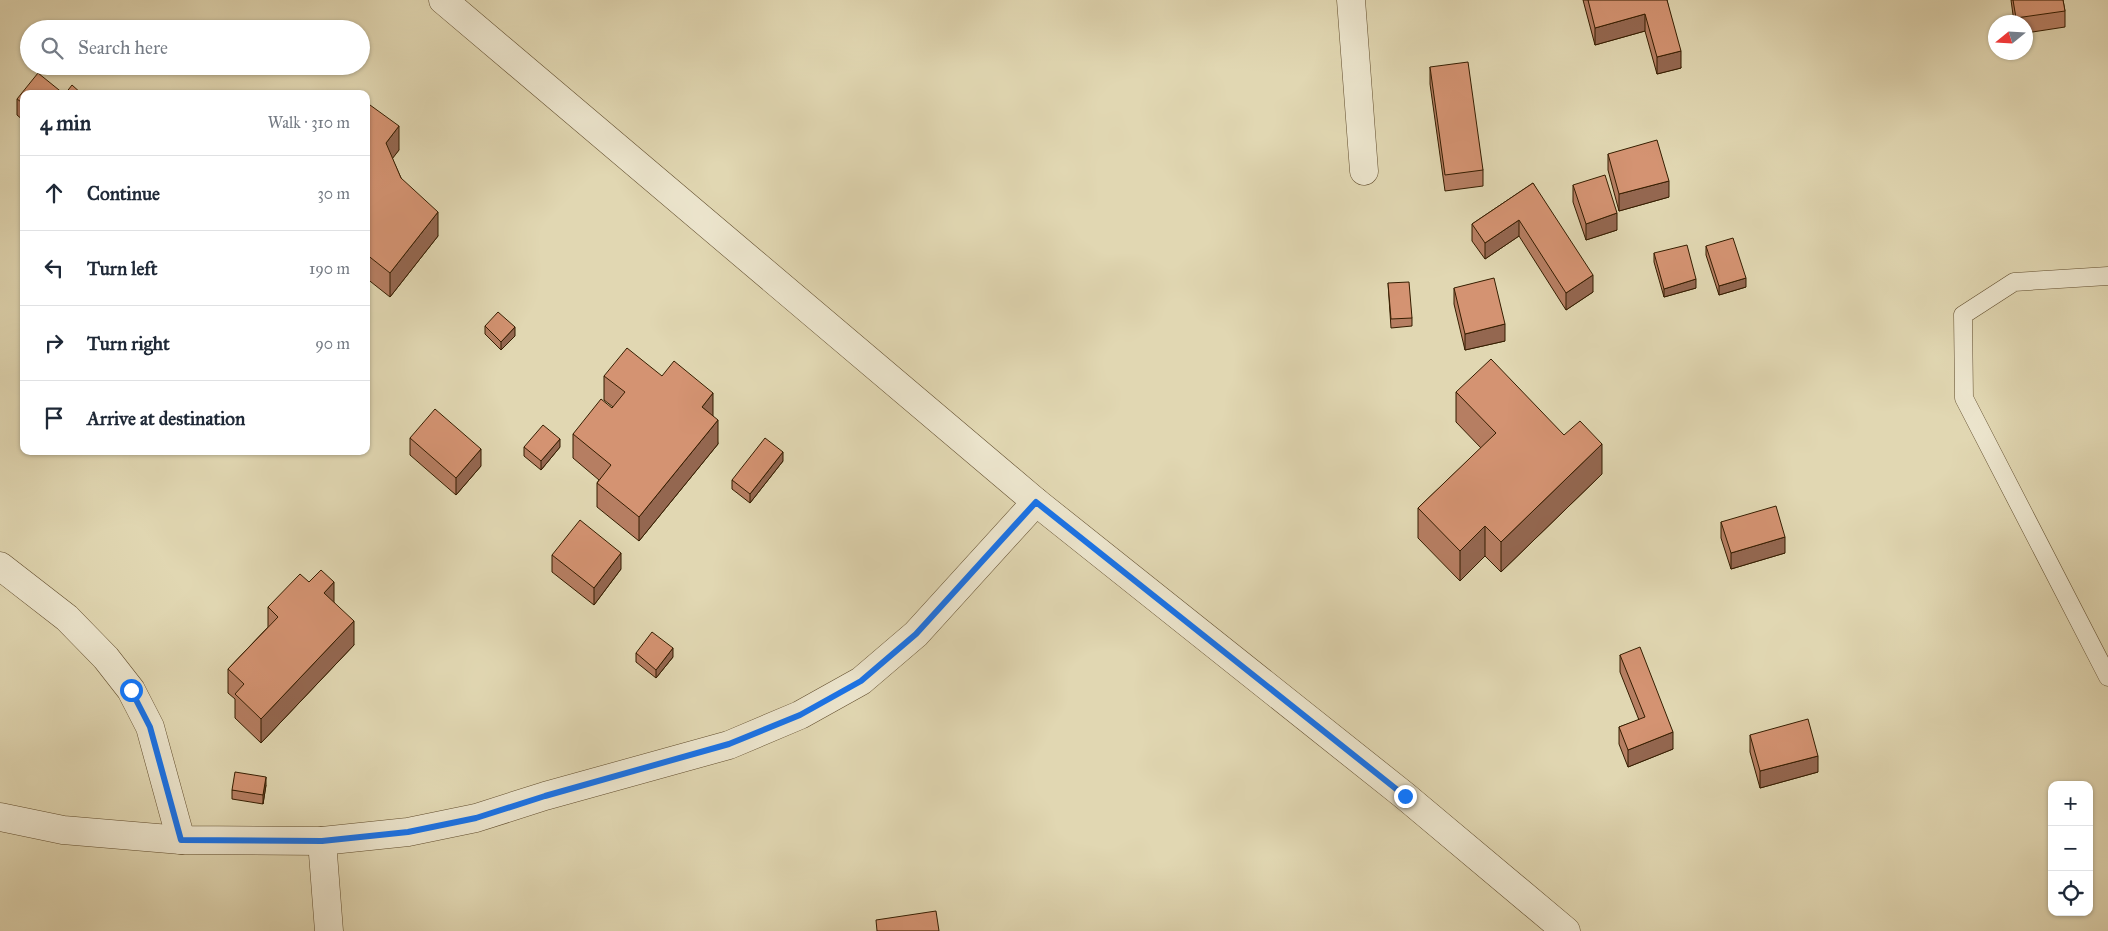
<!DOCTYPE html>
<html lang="en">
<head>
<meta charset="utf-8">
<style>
  body { margin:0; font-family:"IM FELL Great Primer",serif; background:#f2f2f3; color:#1f2937 }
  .controls { position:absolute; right:15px; bottom:15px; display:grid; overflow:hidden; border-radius:10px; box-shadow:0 1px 4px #0004 }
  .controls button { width:45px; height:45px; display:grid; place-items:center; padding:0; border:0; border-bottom:1px solid #e0e1e3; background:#fff; color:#1f2937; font:25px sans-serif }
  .compass { position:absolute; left:1988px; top:15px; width:45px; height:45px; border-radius:50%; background:#fff; box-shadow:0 1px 4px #0004; rotate:252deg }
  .stop { position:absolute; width:15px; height:15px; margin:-11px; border:4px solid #1a73e8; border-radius:50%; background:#fff }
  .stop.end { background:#1a73e8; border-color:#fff; box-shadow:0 1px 5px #0008 }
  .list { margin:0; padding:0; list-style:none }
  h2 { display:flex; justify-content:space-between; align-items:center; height:65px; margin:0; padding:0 20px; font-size:21px }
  h2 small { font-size:16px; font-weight:400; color:#747a83 }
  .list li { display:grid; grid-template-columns:32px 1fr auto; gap:15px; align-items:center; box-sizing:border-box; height:75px; padding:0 20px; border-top:1px solid #e0e1e3 }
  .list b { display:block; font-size:19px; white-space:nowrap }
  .list em { font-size:16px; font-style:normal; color:#747a83 }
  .icon { flex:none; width:28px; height:28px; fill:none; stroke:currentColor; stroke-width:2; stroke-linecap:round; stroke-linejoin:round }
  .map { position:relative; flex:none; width:2108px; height:931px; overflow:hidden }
  .search { position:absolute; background:#fff; box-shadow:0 1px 4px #0004; left:20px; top:20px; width:350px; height:55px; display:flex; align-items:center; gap:12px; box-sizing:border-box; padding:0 18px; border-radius:28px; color:#747a83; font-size:19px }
  .panel { position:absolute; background:#fff; box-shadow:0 1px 4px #0004; left:20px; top:90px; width:350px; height:365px; border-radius:10px }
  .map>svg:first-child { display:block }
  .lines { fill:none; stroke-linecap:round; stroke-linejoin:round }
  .lane-casing { stroke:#604c2c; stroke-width:19 }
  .street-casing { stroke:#604c2c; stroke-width:29 }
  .lane { stroke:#ece5cd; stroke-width:18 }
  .street { stroke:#ece5cd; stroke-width:28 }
  .wall { fill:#b67e62; stroke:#351d00 }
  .shaded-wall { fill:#946750; stroke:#351d00 }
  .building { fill:#d49372; stroke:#351d00 }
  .route { stroke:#1a73e8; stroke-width:6 }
</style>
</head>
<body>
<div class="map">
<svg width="2108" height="931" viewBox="0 0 2108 931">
  <rect width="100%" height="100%" fill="#e1d7b2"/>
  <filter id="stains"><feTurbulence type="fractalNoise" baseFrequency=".004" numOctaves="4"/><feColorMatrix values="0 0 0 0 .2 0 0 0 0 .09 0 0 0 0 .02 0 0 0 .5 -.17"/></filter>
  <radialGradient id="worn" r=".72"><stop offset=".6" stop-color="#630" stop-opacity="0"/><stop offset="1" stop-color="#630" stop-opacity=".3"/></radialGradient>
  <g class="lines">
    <g class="lane-casing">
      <polyline id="lane" points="2108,276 2014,282 1963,315 1964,398 2108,677"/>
    </g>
    <g class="street-casing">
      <g id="street">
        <polyline points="443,0 1036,502 1405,796 1566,931"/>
        <polyline points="1351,0 1364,171"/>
        <polyline points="0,566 67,618 106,658 131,690 150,727 181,840"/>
        <polyline points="0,817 63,830 181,840 322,841 408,832 476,818 545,796 729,745 800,715 861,681 916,634 1036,502"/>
        <polyline points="322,841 329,931"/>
      </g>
    </g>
    <use href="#lane" class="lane"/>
    <use href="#street" class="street"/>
  </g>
  <g class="wall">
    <polygon points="1583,0 1667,0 1681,68 1657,74 1645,31 1595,45"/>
    <polygon points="2011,0 2063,0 2065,11 2065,27 2026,33 2026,22 2014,22"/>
    <polygon points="1430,67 1483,170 1483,186 1445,191 1430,84"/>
    <polygon points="24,94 24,121 17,115 17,99"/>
    <polygon points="366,109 399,150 392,158 401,178 438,236 390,297 366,278"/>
    <polygon points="1608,154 1669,197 1619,211 1608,170"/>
    <polygon points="1533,183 1593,292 1566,310 1519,236 1485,259 1472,241 1472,224"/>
    <polygon points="1573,185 1617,230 1586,240 1573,202"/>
    <polygon points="1706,246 1746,287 1719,295 1706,255"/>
    <polygon points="1654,253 1696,288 1664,297 1654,262"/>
    <polygon points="1388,283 1412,318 1412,326 1391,328"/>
    <polygon points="1454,288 1505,341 1465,350 1454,304"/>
    <polygon points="485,326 515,336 501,350 485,334"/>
    <polygon points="604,376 662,376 713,416 718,444 639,541 597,507 597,483 599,480 573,458 573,434 613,407 604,400"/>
    <polygon points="1456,392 1602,474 1501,572 1485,556 1460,581 1418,538 1418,508 1481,448 1456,422"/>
    <polygon points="410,438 481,466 456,495 410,455"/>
    <polygon points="524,447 560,447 541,470 524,456"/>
    <polygon points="783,461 750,503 732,489 732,480"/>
    <polygon points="1721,522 1785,553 1731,569 1721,538"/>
    <polygon points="552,555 621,569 594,605 552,572"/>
    <polygon points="309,582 334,602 354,645 261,743 235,718 235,699 228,693 228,669 268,627 268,607"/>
    <polygon points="636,653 673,657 656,678 636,662"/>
    <polygon points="1620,655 1673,749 1628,767 1619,744 1619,727 1639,720 1620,672"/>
    <polygon points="1750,735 1818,772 1760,788 1750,752"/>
    <polygon points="266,785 263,804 232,799 232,790"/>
  </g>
  <g class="shaded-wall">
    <polygon points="1645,14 1645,31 1595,45 1595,28"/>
    <polygon points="1681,51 1681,68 1657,74 1657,57"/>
    <polygon points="399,126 399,150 386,167 386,143"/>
    <polygon points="1669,181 1669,197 1619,211 1619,194"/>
    <polygon points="438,212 438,236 390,297 390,273"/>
    <polygon points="1617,213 1617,230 1586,240 1586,224"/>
    <polygon points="1519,220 1519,236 1485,259 1485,243"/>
    <polygon points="1593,275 1593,292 1566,310 1566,293"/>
    <polygon points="1746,278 1746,287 1719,295 1719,286"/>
    <polygon points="1696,279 1696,288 1664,297 1664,289"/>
    <polygon points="1505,324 1505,341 1465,350 1465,334"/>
    <polygon points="515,327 515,336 501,350 501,342"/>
    <polygon points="713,393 713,417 702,407"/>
    <polygon points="718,420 718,444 639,541 639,517"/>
    <polygon points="560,439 560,447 541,470 541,461"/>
    <polygon points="1602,444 1602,474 1501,572 1501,542"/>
    <polygon points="481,449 481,466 456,495 456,478"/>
    <polygon points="783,452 783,461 750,503 750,494"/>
    <polygon points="1485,526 1485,556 1460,581 1460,551"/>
    <polygon points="1785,537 1785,553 1731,569 1731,553"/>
    <polygon points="621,553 621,569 594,605 594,588"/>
    <polygon points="334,582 334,606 324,593"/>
    <polygon points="354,621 354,645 261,743 261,719"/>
    <polygon points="673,648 673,657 656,678 656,670"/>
    <polygon points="1673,732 1673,749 1628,767 1628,750"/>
    <polygon points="1818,756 1818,772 1760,788 1760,771"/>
    <polygon points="266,777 266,785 263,804 263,795"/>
  </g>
  <g class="building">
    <polygon points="1588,0 1667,0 1681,51 1657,57 1645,14 1595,28"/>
    <polygon points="2013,0 2063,0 2065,11 2016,18"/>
    <polygon points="1468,62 1483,170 1445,175 1430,67"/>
    <polygon points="38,73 64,94 24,94 24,104 17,99"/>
    <polygon points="72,85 82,94 65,94"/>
    <polygon points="370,105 399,126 386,143 401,178 438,212 390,273 366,254 366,109"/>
    <polygon points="1657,140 1669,181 1619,194 1608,154"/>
    <polygon points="1605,175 1617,213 1586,224 1573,185"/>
    <polygon points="1533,183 1593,275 1566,293 1519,220 1485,243 1472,224"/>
    <polygon points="1733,238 1746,278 1719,286 1706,246"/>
    <polygon points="1687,245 1696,279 1664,289 1654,253"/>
    <polygon points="1494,278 1505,324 1465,334 1454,288"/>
    <polygon points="1409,282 1412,318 1391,319 1388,283"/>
    <polygon points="498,312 515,327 501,342 485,326"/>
    <polygon points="627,348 662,376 674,361 713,393 702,407 718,420 639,517 597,483 611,465 573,434 601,399 612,408 625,392 604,376"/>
    <polygon points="1491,359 1564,435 1580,421 1602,444 1501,542 1485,526 1460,551 1418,508 1496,433 1456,392"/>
    <polygon points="435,409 481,449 456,478 410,438"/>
    <polygon points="543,425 560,439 541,461 524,447"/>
    <polygon points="765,438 783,452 750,494 732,480"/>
    <polygon points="1776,506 1785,537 1731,553 1721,522"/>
    <polygon points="580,520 621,553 594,588 552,555"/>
    <polygon points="321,570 334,582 324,593 354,621 261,719 235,694 244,684 228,669 278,617 268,607 300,574 309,582"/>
    <polygon points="652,632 673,648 656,670 636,653"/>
    <polygon points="1640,647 1673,732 1628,750 1619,727 1645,717 1620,655"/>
    <polygon points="1808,719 1818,756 1760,771 1750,735"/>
    <polygon points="235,772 266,777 263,795 232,790"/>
    <polygon points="936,911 939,931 877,931 876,920"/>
  </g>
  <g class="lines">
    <polyline class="route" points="131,690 150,727 181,840 322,841 408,832 476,818 545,796 729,744 800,715 861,681 916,634 1036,502 1405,796"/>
  </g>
  <rect width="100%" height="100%" filter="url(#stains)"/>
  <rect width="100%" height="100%" fill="url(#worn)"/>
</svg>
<div class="controls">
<button>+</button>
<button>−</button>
<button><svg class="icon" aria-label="locate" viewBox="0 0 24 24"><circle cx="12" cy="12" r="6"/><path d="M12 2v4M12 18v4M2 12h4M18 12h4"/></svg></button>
</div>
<svg class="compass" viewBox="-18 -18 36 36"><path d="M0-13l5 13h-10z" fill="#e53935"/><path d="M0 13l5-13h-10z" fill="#747a83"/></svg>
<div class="stop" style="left:131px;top:690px"></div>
<div class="stop end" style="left:1405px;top:796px"></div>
<div class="search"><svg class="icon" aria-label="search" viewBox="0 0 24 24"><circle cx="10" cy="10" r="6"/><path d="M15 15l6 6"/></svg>Search here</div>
<section class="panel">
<h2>4 min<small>Walk · 310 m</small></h2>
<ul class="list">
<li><svg class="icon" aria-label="ahead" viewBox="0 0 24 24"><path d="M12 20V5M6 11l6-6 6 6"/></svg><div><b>Continue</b></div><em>30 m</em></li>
<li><svg class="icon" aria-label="left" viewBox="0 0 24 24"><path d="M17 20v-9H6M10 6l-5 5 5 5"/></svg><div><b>Turn left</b></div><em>190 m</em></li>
<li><svg class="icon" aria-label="right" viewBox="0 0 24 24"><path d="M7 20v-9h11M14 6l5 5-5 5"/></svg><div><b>Turn right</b></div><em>90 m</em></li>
<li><svg class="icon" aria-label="arrive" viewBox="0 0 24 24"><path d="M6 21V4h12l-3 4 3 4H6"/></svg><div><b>Arrive at destination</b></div></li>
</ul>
</section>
</div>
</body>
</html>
